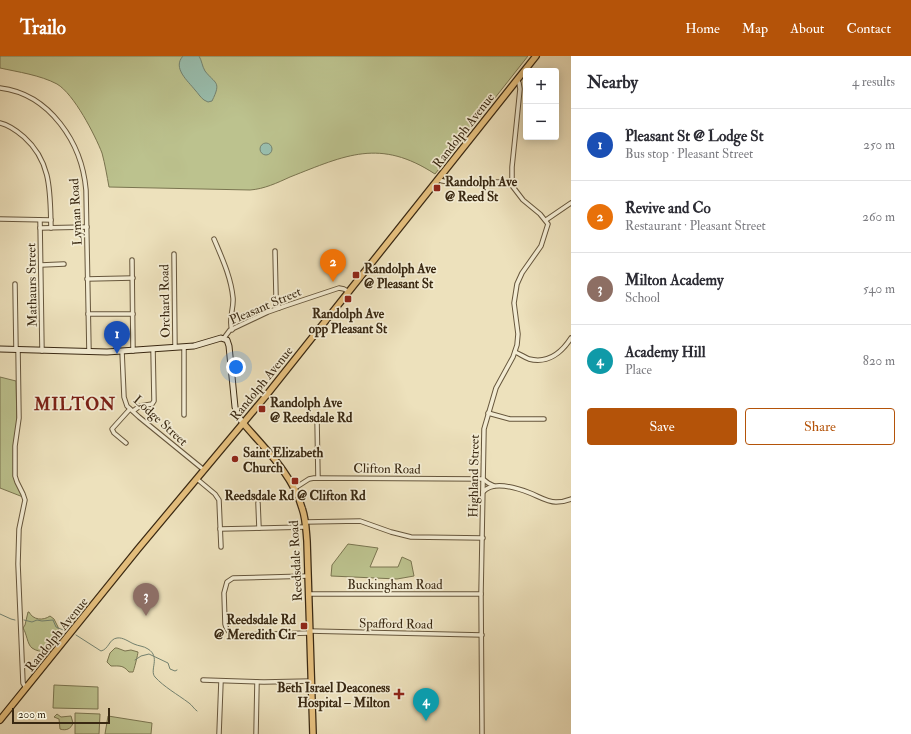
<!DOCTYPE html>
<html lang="en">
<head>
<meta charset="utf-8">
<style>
  body { margin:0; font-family:"IM FELL Double Pica",serif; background:#f7f7f7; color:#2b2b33 }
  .controls { position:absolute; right:12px; top:12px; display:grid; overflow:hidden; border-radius:4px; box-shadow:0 2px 10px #0003 }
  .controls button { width:36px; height:36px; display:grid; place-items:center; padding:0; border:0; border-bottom:1px solid #e1e1e2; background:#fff; color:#2b2b33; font:20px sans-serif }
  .scale { position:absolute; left:12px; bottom:10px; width:98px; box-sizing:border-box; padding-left:4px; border:2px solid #392812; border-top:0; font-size:11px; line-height:14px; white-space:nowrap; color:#392812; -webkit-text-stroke:3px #f3ecd3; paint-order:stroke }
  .you { position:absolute; left:236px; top:311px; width:14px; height:14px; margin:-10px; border:3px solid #fff; border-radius:50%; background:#1a73e8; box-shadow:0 0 0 6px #1a73e833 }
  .badge { display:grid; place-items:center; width:26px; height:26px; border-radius:50%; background:#b45309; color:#fff; font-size:13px; font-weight:700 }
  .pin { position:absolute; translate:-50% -33px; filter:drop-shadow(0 1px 2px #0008) }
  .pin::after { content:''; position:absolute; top:21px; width:14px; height:12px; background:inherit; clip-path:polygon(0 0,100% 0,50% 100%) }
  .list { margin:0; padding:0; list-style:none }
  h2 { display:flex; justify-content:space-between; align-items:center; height:52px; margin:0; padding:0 16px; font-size:17px }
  h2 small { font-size:13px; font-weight:400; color:#7c7c81 }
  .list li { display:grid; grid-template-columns:26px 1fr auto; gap:12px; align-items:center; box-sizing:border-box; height:72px; padding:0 16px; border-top:1px solid #e1e1e2 }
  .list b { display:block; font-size:15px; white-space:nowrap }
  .list p { margin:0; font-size:13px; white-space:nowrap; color:#7c7c81 }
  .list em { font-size:13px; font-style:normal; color:#7c7c81 }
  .actions { display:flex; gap:8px; padding:12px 16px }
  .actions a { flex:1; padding:9px 0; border:1px solid #b45309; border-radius:4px; text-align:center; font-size:14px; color:#b45309 }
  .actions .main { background:#b45309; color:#fff }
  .map { position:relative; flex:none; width:571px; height:678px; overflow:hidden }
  header { display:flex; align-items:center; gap:24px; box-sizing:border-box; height:56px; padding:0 20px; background:#b45309; color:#fff }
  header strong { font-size:19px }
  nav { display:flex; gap:22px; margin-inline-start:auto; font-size:14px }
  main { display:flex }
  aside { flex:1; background:#fff }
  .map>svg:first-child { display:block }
  .green { fill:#bcc28e; stroke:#7a7550 }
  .water { fill:#99beae; stroke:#738270 }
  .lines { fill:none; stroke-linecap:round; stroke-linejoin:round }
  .stream { stroke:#738270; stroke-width:1 }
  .street-casing { stroke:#66563c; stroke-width:5.5 }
  .secondary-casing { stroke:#392812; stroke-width:7 }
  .primary-casing { stroke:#392812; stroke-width:8 }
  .street { stroke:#f3ecd3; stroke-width:3.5 }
  .secondary { stroke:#f3ecd3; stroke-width:5 }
  .primary { stroke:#e6c07e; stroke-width:5.5 }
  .poi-dot { fill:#8f2418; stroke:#f3ecd3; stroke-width:1.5 }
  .labels { text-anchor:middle; stroke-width:3.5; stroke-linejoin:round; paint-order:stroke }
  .street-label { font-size:13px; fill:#392812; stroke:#f3ecd3 }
  .poi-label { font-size:13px; font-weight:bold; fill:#392812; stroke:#f3ecd3; text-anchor:start }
  .district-label { font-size:17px; font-weight:bold; letter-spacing:1px; fill:#7a1f14; stroke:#f3ecd3 }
</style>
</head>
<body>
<header>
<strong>Trailo</strong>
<nav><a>Home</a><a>Map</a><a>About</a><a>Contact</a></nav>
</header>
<main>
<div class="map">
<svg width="571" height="678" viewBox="0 0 571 678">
  <rect width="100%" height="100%" fill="#ede1bc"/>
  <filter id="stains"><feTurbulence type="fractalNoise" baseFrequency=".005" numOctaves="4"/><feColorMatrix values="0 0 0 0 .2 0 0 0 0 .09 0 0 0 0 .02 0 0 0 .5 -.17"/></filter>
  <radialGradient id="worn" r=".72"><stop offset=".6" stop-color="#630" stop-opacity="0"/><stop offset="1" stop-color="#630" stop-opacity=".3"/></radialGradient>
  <g class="green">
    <path d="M0,0h528l-93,118c-55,-36 -89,-19 -145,3 -13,6 -26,12 -40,13l-141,-3c-2,-11 -4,-23 -7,-34 -7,-18 -28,-59 -45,-69 -17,-9 -39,-12 -57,-16z"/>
    <polygon points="0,321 16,325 17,371 14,420 16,428 23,441 0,432"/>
    <polygon points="348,488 378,492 370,511 398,511 402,501 411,505 414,520 397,523 331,520 332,509"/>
    <path d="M28,556h1c4,8 14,9 21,4l4,3 4,8 1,7 -6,9 -8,10c-4,-2 -9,-2 -13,-5 -5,-4 -5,-14 -9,-20l2,-3z"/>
    <path d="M115,592h2l8,3 6,-1 7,2c0,2 -4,18 -5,20h-4c-6,-7 -9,-6 -18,-6l-4,-4 3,-9z"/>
    <polygon points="54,629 98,631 98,653 53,652"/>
    <polygon points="75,657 100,658 99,678 75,678"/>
    <path d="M57,658l4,3 10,-1 2,7c-2,6 -7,8 -13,6l-1,-10 -5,-2z"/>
    <polygon points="108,660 152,667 151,678 105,678"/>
  </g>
  <g class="water">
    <path d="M183,0h16c3,5 3,10 6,15 10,13 17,10 7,30l-4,1 -4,-2c-4,-3 -6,-7 -9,-10 -7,-9 -23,-22 -12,-34z"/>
    <circle cx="266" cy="93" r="6"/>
  </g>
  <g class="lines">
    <g class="stream">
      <polyline points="0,558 11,563 15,564"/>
      <polyline points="24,564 32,566 37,564 42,565 53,564 56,571 68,576"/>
      <path d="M76,579l25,16c8,-2 8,-12 16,-13 6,-1 12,4 17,6 4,2 10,2 14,5 13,8 1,21 7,28 9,10 22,17 34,26 3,2 5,6 8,8"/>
      <polyline points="135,604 141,600 149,598 168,607 170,613 175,615 177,614"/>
    </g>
    <g class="street-casing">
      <g id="street">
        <path d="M0,32c50,6 82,55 86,102l3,162"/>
        <path d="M0,67c9,2 17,8 24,14 28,25 26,56 27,91"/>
        <polyline points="438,124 448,126 504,126 510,127"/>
        <polyline points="510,127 512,123 512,111 520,33 519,27 517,24"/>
        <polyline points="0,163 51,164"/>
        <polyline points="40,164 42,295"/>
        <polyline points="546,164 571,147"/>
        <polyline points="40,172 87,171"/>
        <path d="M214,183c8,19 17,38 19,59 1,11 -5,22 -1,32"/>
        <polyline points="275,195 276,239 279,252"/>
        <polyline points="174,198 175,291"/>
        <polyline points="132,204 133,295"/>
        <polyline points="41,209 64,208"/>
        <polyline points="87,223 133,222"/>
        <polyline points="15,228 16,293"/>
        <polyline points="88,258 133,258"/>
        <polyline points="224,282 230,274 268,256 285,250 339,232 344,233 349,236"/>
        <polyline points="184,291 184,359"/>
        <polyline points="18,293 19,362 15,390 15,420 17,426 23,438 25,444 19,473 18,508 23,627 26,632"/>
        <polyline points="122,295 124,341 127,350 139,361 204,414"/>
        <path d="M515,296c5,2 9,5 14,7 19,5 33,-7 42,-21"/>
        <polyline points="133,355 140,350 152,348 154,345 153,293"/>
        <polyline points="488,357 510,363 544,363"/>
        <polyline points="317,362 318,422"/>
        <polyline points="126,387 114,377 112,373 130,353"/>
        <polyline points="197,423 215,438 219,444 221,491"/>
        <polyline points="295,432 309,423 314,422 483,423 488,427 494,430"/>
        <path d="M483,436c10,-12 34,-4 47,1 8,3 17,9 26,9 5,0 10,-1 15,-3"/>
        <polyline points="258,447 259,472"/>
        <polyline points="305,466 360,465 391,476 411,481 483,482"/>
        <polyline points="220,473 306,471"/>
        <path d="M308,520l-75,2 -6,4 -3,11 1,31c2,8 6,11 14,11l70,-2"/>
        <polyline points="308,538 481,538"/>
        <polyline points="309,575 482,579"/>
        <polyline points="203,624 264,626 311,625"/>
        <polyline points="219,678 221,625"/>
        <polyline points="256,678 257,626"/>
        <polyline points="482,678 481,538 484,373 496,332 513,301 517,289 518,278 514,247 517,228 522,217 541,190 548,168 540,158 523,144 510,127"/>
      </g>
    </g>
    <g class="secondary-casing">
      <polyline id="secondary" points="0,293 107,296 194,290 221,282 227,284 229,290 235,351 238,360 243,367"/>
    </g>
    <g class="primary-casing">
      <g id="primary">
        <path d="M243,367c22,26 50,52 59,85 4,11 4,22 5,33l6,193"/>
        <polyline points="0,664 138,493 265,341 536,0"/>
      </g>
    </g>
    <use href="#street" class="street"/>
    <use href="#secondary" class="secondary"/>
    <use href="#primary" class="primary"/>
  </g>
  <g class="poi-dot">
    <rect x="433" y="128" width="8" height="8" rx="2"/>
    <rect x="352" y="215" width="8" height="8" rx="2"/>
    <rect x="344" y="239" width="8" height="8" rx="2"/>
    <rect x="258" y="349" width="8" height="8" rx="2"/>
    <circle cx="235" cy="403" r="4"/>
    <rect x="291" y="421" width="8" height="8" rx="2"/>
    <rect x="300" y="566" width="8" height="8" rx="2"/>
    <path d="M397 632h4v4h4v4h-4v4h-4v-4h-4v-4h4z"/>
  </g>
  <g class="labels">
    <g class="street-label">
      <text transform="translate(463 74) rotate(-52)" y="5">Randolph Avenue</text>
      <text transform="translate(75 156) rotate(-93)" y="5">Lyman Road</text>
      <text transform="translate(31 229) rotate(-91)" y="5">Mathaurs Street</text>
      <text transform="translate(164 245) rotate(-91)" y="5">Orchard Road</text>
      <text transform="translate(265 249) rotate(-23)" y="5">Pleasant Street</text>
      <text transform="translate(261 327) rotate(-51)" y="5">Randolph Avenue</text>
      <text transform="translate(161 364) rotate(42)" y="5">Lodge Street</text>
      <text transform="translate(387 412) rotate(1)" y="5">Clifton Road</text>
      <text transform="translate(473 420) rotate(-89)" y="5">Highland Street</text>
      <text transform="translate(295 505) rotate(-93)" y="5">Reedsdale Road</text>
      <text x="395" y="533">Buckingham Road</text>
      <text transform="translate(396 567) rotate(1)" y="5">Spafford Road</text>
      <text transform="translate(56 578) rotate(-51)" y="5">Randolph Avenue</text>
    </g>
    <g class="poi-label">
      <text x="445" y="130">Randolph Ave<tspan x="445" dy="15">@ Reed St</tspan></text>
      <text x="364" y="217">Randolph Ave<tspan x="364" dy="15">@ Pleasant St</tspan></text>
      <text x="348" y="262" text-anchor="middle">Randolph Ave<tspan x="348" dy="15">opp Pleasant St</tspan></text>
      <text x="270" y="351">Randolph Ave<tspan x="270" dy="15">@ Reedsdale Rd</tspan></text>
      <text x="243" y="401">Saint Elizabeth<tspan x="243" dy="15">Church</tspan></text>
      <text x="295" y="444" text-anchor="middle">Reedsdale Rd @ Clifton Rd</text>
      <text x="296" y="568" text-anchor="end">Reedsdale Rd<tspan x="296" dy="15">@ Meredith Cir</tspan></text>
      <text x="390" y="636" text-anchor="end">Beth Israel Deaconess<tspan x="390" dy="15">Hospital – Milton</tspan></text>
    </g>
    <g class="district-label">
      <text x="75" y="354">MILTON</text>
    </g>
  </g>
  <rect width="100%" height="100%" filter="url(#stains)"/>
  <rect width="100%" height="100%" fill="url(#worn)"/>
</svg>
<div class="controls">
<button>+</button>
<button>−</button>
</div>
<div class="scale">200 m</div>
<div class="you"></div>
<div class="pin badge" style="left:117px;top:298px;background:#1a4fb4">1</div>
<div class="pin badge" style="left:333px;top:226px;background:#e8710a">2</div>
<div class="pin badge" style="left:146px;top:560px;background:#8d6e63">3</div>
<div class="pin badge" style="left:426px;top:665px;background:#0f9aa8">4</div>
</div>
<aside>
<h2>Nearby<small>4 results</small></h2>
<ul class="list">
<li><span class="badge" style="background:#1a4fb4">1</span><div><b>Pleasant St @ Lodge St</b><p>Bus stop · Pleasant Street</p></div><em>250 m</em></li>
<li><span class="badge" style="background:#e8710a">2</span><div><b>Revive and Co</b><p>Restaurant · Pleasant Street</p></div><em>260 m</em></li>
<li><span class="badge" style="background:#8d6e63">3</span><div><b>Milton Academy</b><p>School</p></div><em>540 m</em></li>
<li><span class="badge" style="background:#0f9aa8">4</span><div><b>Academy Hill</b><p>Place</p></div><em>820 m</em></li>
</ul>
<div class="actions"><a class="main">Save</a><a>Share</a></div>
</aside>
</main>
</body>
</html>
